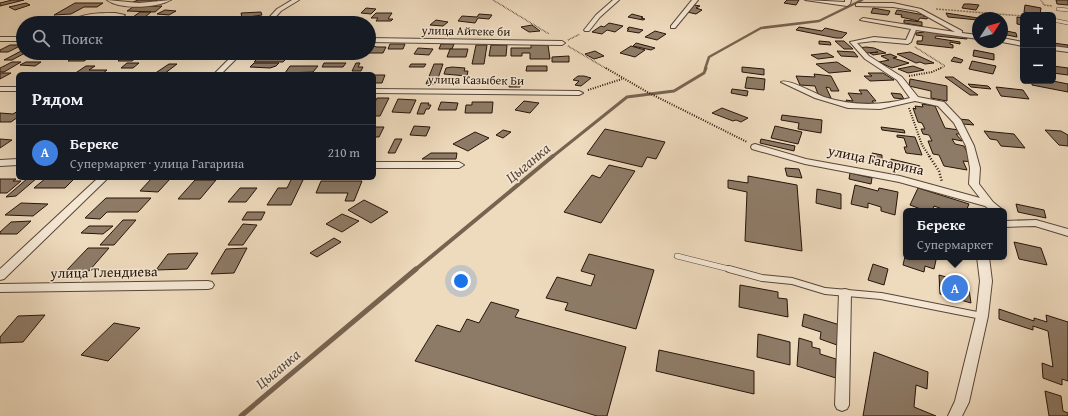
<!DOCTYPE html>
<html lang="ru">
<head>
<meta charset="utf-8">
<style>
  body { margin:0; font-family:"Gentium Book Plus",serif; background:#242831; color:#f1f3f6 }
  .controls { position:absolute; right:12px; top:12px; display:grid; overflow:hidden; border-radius:6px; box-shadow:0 4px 16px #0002 }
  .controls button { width:36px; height:36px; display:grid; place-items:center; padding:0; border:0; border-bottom:1px solid #363941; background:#171b24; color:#f1f3f6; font:20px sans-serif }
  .compass { position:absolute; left:972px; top:12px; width:36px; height:36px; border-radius:50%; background:#171b24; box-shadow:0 4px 16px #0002; rotate:54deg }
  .you { position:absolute; left:461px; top:281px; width:14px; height:14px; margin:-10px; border:3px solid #fff; border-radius:50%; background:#1a73e8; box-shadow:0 0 0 6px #1a73e833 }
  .badge { display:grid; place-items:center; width:26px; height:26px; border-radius:50%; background:#b45309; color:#fff; font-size:13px; font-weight:700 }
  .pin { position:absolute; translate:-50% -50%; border:2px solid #fff; box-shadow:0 1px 4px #0006 }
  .popup { position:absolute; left:903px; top:208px; width:104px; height:52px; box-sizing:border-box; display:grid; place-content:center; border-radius:6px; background:#171b24; filter:drop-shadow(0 1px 3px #0005); font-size:13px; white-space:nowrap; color:#9ea1a6 }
  .popup b { font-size:15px; color:#f1f3f6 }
  .popup::after { content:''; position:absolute; left:50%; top:100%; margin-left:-8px; border:8px solid transparent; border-top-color:#171b24 }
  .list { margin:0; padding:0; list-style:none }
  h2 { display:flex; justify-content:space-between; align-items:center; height:52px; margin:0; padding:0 16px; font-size:17px }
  h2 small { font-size:13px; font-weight:400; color:#9ea1a6 }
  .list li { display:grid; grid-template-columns:26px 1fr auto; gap:12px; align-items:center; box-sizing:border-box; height:56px; padding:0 16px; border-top:1px solid #363941 }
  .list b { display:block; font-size:15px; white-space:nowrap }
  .list p { margin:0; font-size:13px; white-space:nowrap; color:#9ea1a6 }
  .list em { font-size:13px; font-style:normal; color:#9ea1a6 }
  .icon { flex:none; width:22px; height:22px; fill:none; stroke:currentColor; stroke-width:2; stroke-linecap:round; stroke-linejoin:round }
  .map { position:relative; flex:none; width:1068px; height:416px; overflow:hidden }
  .search { position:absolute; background:#171b24; box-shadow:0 4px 16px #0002; left:16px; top:16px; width:360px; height:44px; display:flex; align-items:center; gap:10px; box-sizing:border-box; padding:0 14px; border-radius:22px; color:#9ea1a6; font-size:15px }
  .panel { position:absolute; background:#171b24; box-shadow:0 4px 16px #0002; left:16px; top:72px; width:360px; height:108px; border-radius:6px }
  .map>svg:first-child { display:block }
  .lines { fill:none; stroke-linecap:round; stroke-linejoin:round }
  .stream-far3 { stroke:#766350; stroke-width:2.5 }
  .stream-far2 { stroke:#766350; stroke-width:3 }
  .stream-far1 { stroke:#766350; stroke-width:4 }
  .stream { stroke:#766350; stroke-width:5 }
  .building { fill:#8e7b67; stroke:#271509 }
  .service-far2-casing { stroke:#594636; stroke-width:4 }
  .service-far1-casing { stroke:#594636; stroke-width:6 }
  .service-casing { stroke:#594636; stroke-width:8 }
  .minor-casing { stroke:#594636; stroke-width:2 }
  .path-far2 { stroke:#271509; stroke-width:1.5; stroke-dasharray:0.5 1; stroke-linecap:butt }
  .path-far1 { stroke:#271509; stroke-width:2; stroke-dasharray:1 1.5; stroke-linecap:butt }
  .path { stroke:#271509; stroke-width:2.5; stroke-dasharray:1 2; stroke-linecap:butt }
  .service-far2 { stroke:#f4e7d4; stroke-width:3 }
  .service-far1 { stroke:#f4e7d4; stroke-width:5 }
  .service { stroke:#f4e7d4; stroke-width:6 }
  .minor { fill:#f4e7d4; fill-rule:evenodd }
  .labels { text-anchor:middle; stroke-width:3; stroke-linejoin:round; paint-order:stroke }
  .far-street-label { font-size:12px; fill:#271509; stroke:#f4e7d4 }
  .street-label { font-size:14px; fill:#271509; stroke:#f4e7d4 }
  .water-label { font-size:15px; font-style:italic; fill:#5b4939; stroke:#f4e7d4 }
</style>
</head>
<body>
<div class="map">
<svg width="1068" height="416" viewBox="0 0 1068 416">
  <rect width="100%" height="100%" fill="#eedabd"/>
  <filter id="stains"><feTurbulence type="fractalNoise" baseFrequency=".005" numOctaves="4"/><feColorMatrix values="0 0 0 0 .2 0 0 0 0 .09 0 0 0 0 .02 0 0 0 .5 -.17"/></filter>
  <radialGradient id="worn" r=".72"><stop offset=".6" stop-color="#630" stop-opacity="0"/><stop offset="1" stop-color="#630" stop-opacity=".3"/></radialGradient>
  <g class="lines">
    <polyline class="stream-far3" points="705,69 709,57 761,28 819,21 862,0"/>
    <polyline class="stream-far2" points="552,157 627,97 674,91 704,73 706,68"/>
    <polyline class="stream-far1" points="415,270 553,156"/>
    <polyline class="stream" points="241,416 416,269"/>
  </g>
  <g class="building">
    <polygon points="12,0 24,0 0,6 0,3"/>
    <polygon points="138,0 158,0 150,3 133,2"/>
    <polygon points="787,0 799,0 796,5 784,3"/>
    <polygon points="1056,0 1068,0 1068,5 1057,4"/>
    <polygon points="26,3 30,5 15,10 9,7"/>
    <polygon points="75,3 103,3 97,7 84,7 71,14 54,15"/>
    <polygon points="964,4 970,4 979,5 976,10 962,8"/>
    <polygon points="694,5 700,6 696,8 702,10 696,14 687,12"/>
    <polygon points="1025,5 1041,8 1040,15 1024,12"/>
    <polygon points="162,6 155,12 127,11 133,7"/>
    <polygon points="366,8 376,9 371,14 361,13"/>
    <polygon points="873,8 890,11 888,15 871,13"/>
    <polygon points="165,10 176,11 169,15 157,14"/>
    <polygon points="897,10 924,15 923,16 928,17 927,19 920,18 918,21 901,17 902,15 895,14"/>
    <polygon points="140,12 151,12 145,17 133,17"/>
    <polygon points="261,12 262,15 242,18 241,13"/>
    <polygon points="376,13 392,13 388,19 393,19 391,21 376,21 378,18 371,18"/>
    <polygon points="946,13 978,18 978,20 948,17"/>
    <polygon points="479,14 492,15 489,19 478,18 475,23 458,21 462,16 477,17"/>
    <polygon points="632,14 643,17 641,18 645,19 643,20 628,17"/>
    <polygon points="213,17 212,23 195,23 196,21"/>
    <polygon points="1017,17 1023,18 1023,25 1017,24"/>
    <polygon points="174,18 179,18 174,21 159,21"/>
    <polygon points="436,20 448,22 443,26 430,25"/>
    <polygon points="904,20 922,22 922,26 904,23"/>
    <polygon points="609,23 623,26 615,32 607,30 602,34 592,32 601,26 604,27"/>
    <polygon points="532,25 540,31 529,32 521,27"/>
    <polygon points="629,27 643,30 639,33 627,31 629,29 627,29"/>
    <polygon points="799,27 822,31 825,28 847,33 842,38 836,38 796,30"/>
    <polygon points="1002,30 1016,33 1017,37 1002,34"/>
    <polygon points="655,31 666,34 657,40 645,37"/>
    <polygon points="924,31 967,37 967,39 936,36 935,38 960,42 960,44 950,42 950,44 953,45 953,48 917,44 917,41 922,41 923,36 916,35 916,33 924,32"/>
    <polygon points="819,41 830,42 831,45 819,44"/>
    <polygon points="835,41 844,41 853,49 844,49"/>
    <polygon points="636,43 655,48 651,50 633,46"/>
    <polygon points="1053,43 1068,45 1068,48 1053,46"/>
    <polygon points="390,44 405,44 403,49 388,49"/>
    <polygon points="441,44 454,44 452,49 439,49"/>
    <polygon points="10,45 22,45 8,52 0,52 0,50"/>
    <polygon points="476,45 487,45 484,64 472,64"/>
    <polygon points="491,45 507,45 506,56 489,56"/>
    <polygon points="531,45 548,45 550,59 530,59 530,53 522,53 522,56 511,56 511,48 531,48"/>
    <polygon points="373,46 377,47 386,47 383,53 369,53"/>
    <polygon points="631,46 645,50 635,57 620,53"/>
    <polygon points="866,47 874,48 886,53 873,55 870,53 878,52 867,53 858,48"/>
    <polygon points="418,48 433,49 429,55 414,54"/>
    <polygon points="450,49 468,49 466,57 447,57"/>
    <polygon points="23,50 23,53 25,53 12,60 4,60"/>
    <polygon points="974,50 994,54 994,60 973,56"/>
    <polygon points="595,51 604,56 594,59 585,54"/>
    <polygon points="837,51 854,52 858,57 841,56"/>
    <polygon points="910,52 934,63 925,64 920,62 916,63 897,54"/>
    <polygon points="80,53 97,53 84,61 68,61"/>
    <polygon points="136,53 142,53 132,61 118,61 123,56 132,56"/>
    <polygon points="154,53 175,53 172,55 151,55"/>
    <polygon points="329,53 349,53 336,53 332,58 324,58"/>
    <polygon points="827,53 834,57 818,59 811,55"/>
    <polygon points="890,54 897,57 893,58 909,63 892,68 879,62 889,60 881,56"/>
    <polygon points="569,56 569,62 552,62 552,57"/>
    <polygon points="954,57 963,60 961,63 951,61"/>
    <polygon points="258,58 286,59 283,62 254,62"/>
    <polygon points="972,61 996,66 993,74 969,69"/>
    <polygon points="12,62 21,62 4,72 0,72 0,68"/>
    <polygon points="26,62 41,62 35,66 20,65"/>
    <polygon points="837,62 851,71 829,73 816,64"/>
    <polygon points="127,63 139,63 133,68 121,68"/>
    <polygon points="254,63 279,63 276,66 270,68 250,67"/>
    <polygon points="324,63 346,63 343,67 322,67"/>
    <polygon points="356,63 360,63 358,67 363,67 361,71 352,71"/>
    <polygon points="169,64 177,64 164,74 154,74"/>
    <polygon points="411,64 426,64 424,67 409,67"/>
    <polygon points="434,64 443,64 436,84 426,84"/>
    <polygon points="86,66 95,66 89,70 107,70 102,74 74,74"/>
    <polygon points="290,66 318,66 313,72 285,73"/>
    <polygon points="527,66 547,66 547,71 526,71"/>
    <polygon points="913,66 924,70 908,73 898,69"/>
    <polygon points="1053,66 1068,68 1068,75 1053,73"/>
    <polygon points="452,67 465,68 464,71 468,71 467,76 444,74 446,68"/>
    <polygon points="742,67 764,69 764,75 742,72"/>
    <polygon points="0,73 11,73 0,79"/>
    <polygon points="868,73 883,73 894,80 870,81 864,76 872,76"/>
    <polygon points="814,74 831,76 839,91 831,91 830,88 826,87 831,98 819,97 815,86 800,85 796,76 815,77"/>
    <polygon points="374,75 385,75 382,83 374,83"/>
    <polygon points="578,76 584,76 591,78 581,86 575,85 579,81 573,80"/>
    <polygon points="747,77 765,79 764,90 745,88"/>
    <polygon points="945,77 953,77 978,95 970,95"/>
    <polygon points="910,79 947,86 947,101 931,98 931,91 909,86"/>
    <polygon points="1032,81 1053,81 1068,84 1068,92 1032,85"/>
    <polygon points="510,83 520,83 520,87 509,87"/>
    <polygon points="968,84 988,86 991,89 971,87"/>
    <polygon points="996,87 1023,90 1029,99 1001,96"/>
    <polygon points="732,89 748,91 747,96 731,93"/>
    <polygon points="859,90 867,90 876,101 872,101 875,105 848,103 846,100 853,101 848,93 862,94"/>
    <polygon points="891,93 901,94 904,99 894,98"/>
    <polygon points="377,98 389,98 380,116 374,116 374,104"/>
    <polygon points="398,99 416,100 410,113 392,112"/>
    <polygon points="524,101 539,103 530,113 515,110"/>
    <polygon points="441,102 458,103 456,110 438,110"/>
    <polygon points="472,102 493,102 492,113 465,113 466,105 472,105"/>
    <polygon points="421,103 429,103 428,105 431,105 429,109 426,109 424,114 417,114"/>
    <polygon points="922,104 935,106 945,128 959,130 961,134 956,134 962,141 952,139 955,144 964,146 972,162 963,161 967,170 944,166 939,155 933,154 928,141 932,141 929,135 923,134 921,129 925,129 922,123 918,122 913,108 916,109 915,106 923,107"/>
    <polygon points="722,108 748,118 741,122 736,120 733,121 712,113"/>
    <polygon points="18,111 18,117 11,122 0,122 0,113 13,114"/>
    <polygon points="782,115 822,120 821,133 798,129 799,123 781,120"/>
    <polygon points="959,119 969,120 974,125 963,124"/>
    <polygon points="414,126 430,127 426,136 410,135"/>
    <polygon points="775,126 802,132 798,144 771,138"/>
    <polygon points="374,127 384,127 379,137 374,137"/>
    <polygon points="881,127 904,130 905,133 882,130"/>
    <polygon points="605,129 665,142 656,159 647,157 642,167 587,154"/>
    <polygon points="503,130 511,132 503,138 496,135"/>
    <polygon points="1045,130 1061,131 1068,135 1068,146 1059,145"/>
    <polygon points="984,131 1014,134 1025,148 1001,146 997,140 990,139"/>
    <polygon points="475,132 489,138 468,151 453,144"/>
    <polygon points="897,135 915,137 922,155 906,153 904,147 907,147 904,138 897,137"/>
    <polygon points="0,139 12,140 0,148"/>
    <polygon points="395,139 402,139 395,153 388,153"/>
    <polygon points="761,139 795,146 794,151 760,143"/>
    <polygon points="431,153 457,153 456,159 422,159"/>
    <polygon points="872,153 882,155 882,164 872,162"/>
    <polygon points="891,159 920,166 920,175 891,169"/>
    <polygon points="609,165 635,171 601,223 564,212 592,175 600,178"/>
    <polygon points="785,168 799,169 802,178 787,176"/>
    <polygon points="850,173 872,178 871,184 849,179"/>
    <polygon points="748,176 797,185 802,251 745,241 747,192 728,188 728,180 748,183"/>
    <polygon points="28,178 37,178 16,196 6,197"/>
    <polygon points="46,178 75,178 65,188 34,188"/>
    <polygon points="152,178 170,179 158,192 140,191"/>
    <polygon points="292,178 304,178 291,205 267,205 278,188 287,188"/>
    <polygon points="0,179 16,179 13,181 21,181 7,193 0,193"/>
    <polygon points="195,180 216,180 200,199 178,199"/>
    <polygon points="321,181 362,181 354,201 345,201 348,193 316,193"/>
    <polygon points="855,185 878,191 879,188 898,192 895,215 881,211 881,207 868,203 868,208 851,204"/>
    <polygon points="240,188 257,188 246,202 228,202"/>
    <polygon points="918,188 969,204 966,211 948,211 934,206 932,211 926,211 910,205"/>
    <polygon points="817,189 841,194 841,209 816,203"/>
    <polygon points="106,198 151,198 138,212 107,212 100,219 85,218"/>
    <polygon points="364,200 388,212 371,223 348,210"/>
    <polygon points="21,203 48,204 33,216 5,215"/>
    <polygon points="1016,204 1044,210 1046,218 1018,212"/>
    <polygon points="247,212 265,212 261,220 242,220"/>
    <polygon points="342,214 359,221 342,232 326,224"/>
    <polygon points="123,220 136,220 114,245 100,245"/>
    <polygon points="31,221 17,234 0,234 0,232 11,222"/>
    <polygon points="243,224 257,225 243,245 228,245"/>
    <polygon points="89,226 113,226 103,234 81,233"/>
    <polygon points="334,238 341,242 317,257 310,253"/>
    <polygon points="1014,242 1041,248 1047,265 1019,259"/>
    <polygon points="88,248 109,248 89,271 67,270"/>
    <polygon points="247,248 234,273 211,274 226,249"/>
    <polygon points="906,252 906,257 927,257 936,260 934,269 925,266 924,272 903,265"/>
    <polygon points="198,253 187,269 156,270 168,254"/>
    <polygon points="589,254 654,270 636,329 565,310 568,303 546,298 557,277 591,286 595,275 581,271"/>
    <polygon points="873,264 888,269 884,285 868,280"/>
    <polygon points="939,275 968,283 971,303 940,294"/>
    <polygon points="740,285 778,292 778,298 787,299 788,317 739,307"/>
    <polygon points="491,302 519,310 515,317 626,347 607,416 597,416 415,361 437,325 460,332 467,319 479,323"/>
    <polygon points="999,309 1034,321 1034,318 1047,322 1046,315 1068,322 1068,381 1062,379 1062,385 1043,378 1042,363 1053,367 1048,331 1033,326 1033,330 999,319"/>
    <polygon points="804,314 840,325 837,345 820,339 821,332 802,326"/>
    <polygon points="45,315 23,342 0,343 0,337 18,316"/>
    <polygon points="114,323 140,328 108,361 81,355"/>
    <polygon points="758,334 790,342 790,365 757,357"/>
    <polygon points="799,338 812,342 812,347 820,349 820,354 836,359 836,378 797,366"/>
    <polygon points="659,350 754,371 754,394 656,371"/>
    <polygon points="874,352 928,372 927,389 916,385 914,407 936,416 863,416"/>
    <polygon points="1045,391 1061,396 1063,411 1068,413 1068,416 1049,416"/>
  </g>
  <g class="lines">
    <g class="service-far2-casing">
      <g id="service-far2">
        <polyline points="1058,9 1068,10"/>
        <polyline points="1053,20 1068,23"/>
      </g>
    </g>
    <g class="service-far1-casing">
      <polyline id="service-far1" points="677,256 733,270"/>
    </g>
    <g class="service-casing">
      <polyline id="service" points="729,269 762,278 792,281 825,291 881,296 982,316"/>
    </g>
    <g class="minor-casing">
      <g id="minor">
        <path d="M107,0l32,3 32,-3c-14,8 -51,10 -64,0z"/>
        <polygon points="292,0 299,0 281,11 270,23 264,23 277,9"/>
        <polygon points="613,0 619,0 600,17 589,31 585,31 584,30 596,15"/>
        <polygon points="692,0 698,0 675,28 671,28 671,26"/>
        <polygon points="805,0 845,2 845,0 851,0 850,4 847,6"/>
        <path d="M858,3h35l28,6 41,22v2l16,2v4l-62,-9 -5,12 -3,2 -34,-3 -17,2 12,13 33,21 16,20 26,5 17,18 13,26 6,22 -1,16 14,18 11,9h-12l-7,-5 -86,-24 -94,-18 -53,-15 -1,-2 1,-2 3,-1 51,15 94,17 80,22 -11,-14 1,-16 -4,-22 -12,-23 -16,-17 -23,-5 -35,8 -32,-1 -33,-10 -34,-16c6,-4 35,12 43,15 29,9 57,9 86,1l-13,-18 -32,-21 -15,-17 24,-5 32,3 5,-11 -51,-9 3,-2 92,14 -38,-21 -24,-4 -37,-1v-2z"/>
        <path d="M115,13l10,2 -3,2h-26l-20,6h-8c12,-10 32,-10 47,-10z"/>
        <rect x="0" y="37" width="23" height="4"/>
        <polygon points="369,38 562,41 565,43 562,45 369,42"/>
        <polygon points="1002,38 1023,42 1023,46 1002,42"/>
        <polygon points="1053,46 1068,48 1068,52 1053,50"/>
        <polygon points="235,53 242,53 221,74 214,74"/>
        <rect x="0" y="87" width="18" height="4"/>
        <polygon points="374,89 579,91 583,93 579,95 374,93"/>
        <polygon points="18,159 18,165 0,166 0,160"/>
        <polygon points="374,162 459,162 464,165 459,168 374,168"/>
        <polygon points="98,178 108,178 4,279 0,280 0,269"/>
        <polygon points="1036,220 1068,229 1068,236 1035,226 1004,227 1004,221"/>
        <polygon points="977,257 989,257 992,281 988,316 969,402 962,416 948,416 955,401 976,316 980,281"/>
        <polygon points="208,281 212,282 214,285 212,288 208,289 0,292 0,284"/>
        <polygon points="845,289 849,290 851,293 849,405 847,409 842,411 837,409 835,405 839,293 841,290"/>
      </g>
    </g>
    <g class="path-far2">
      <polyline points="493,0 549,34"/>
      <polyline points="1041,0 1044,5 1052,6"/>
      <polyline points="936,9 1023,16"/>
      <polyline points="568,40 580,34"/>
      <polyline points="568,46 607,69"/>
      <polyline points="915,47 945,66 939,69"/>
    </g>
    <g class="path-far1">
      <polyline points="606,68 647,92 747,142"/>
      <polyline points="909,76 932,72 941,68"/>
      <polyline points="588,90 622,79"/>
      <polyline points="909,108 922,145 930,157"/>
    </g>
    <polyline class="path" points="929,156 939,171 942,182"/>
    <use href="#service-far2" class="service-far2"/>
    <use href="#service-far1" class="service-far1"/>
    <use href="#service" class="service"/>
    <use href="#minor" class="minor"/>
  </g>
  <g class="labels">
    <g class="far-street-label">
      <text transform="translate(466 31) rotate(1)" y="4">улица Айтеке би</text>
      <text transform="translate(476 80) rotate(1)" y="4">улица Казыбек Би</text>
    </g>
    <g class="street-label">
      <text transform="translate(876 160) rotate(12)" y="5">улица Гагарина</text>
      <text transform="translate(104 272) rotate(-1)" y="5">улица Тлендиева</text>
    </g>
    <g class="water-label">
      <text transform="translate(528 163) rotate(-40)" y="5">Цыганка</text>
      <text transform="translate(278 369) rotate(-40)" y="5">Цыганка</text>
    </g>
  </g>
  <rect width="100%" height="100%" filter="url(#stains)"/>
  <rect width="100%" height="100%" fill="url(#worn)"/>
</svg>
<div class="controls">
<button>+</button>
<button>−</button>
</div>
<svg class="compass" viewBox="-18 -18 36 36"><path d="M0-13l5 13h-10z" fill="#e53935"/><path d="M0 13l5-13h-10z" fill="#9ea1a6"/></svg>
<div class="you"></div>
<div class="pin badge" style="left:955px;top:288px;background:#3f7fe0">A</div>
<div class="popup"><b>Береке</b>Супермаркет</div>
<div class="search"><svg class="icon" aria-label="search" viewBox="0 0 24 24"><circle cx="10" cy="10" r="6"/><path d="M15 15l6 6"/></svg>Поиск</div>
<section class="panel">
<h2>Рядом<small></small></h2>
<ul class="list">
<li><span class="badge" style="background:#3f7fe0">A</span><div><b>Береке</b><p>Супермаркет · улица Гагарина</p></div><em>210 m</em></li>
</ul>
</section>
</div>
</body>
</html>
